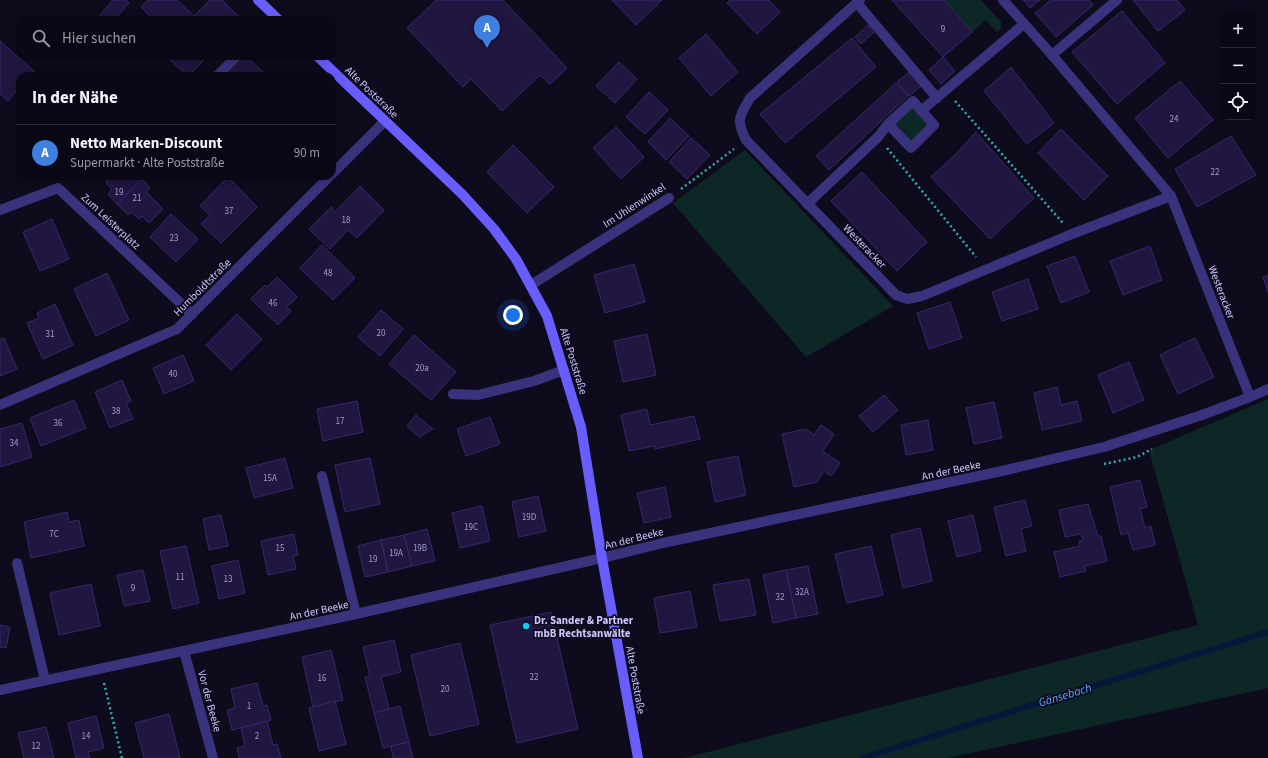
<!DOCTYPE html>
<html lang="de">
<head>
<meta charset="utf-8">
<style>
  body { margin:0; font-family:"Source Sans 3",sans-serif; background:#181623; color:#f1f3f6 }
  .controls { position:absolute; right:12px; top:12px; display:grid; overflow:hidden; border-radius:8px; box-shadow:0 2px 10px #0003 }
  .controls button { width:36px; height:36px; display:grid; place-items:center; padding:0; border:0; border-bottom:1px solid #2a2935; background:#0a0816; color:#f1f3f6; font:20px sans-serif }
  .you { position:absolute; left:513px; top:315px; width:14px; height:14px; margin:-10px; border:3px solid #fff; border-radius:50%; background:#1a73e8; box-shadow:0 0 0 6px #1a73e833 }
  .badge { display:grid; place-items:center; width:26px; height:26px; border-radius:50%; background:#1a73e8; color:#fff; font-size:13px; font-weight:700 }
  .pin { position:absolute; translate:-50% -33px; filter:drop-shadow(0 1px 2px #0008) }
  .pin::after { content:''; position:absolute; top:21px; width:14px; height:12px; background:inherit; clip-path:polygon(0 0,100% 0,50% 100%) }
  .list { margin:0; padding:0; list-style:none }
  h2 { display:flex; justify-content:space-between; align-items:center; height:52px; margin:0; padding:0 16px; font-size:17px }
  h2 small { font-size:13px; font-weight:400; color:#999aa1 }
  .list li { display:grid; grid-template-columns:26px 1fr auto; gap:12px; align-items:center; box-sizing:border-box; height:56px; padding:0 16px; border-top:1px solid #2a2935 }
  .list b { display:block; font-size:15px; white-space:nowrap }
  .list p { margin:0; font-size:13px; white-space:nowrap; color:#999aa1 }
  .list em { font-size:13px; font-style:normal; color:#999aa1 }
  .icon { flex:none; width:22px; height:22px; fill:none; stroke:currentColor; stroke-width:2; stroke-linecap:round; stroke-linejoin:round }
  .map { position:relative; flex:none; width:1268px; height:758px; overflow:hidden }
  .search { position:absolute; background:#0a0816; box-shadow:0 2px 10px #0003; left:16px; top:16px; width:320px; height:44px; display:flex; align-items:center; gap:10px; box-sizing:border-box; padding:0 14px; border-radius:12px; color:#999aa1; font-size:15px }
  .panel { position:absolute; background:#0a0816; box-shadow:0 2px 10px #0003; left:16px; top:72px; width:320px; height:108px; border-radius:12px }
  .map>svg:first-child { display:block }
  .green { fill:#0d2727 }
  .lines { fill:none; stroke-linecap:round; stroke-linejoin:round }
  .stream { stroke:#06173a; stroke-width:6 }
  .building { fill:#20163f; stroke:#37276c }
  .path { stroke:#27b2af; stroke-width:2.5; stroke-dasharray:2 3; stroke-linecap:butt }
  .service { stroke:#39337e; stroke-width:10 }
  .minor { stroke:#39337e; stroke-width:10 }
  .secondary { stroke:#685eff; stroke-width:10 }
  .poi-dot { fill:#00d0f2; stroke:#0e0b1d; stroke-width:1.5 }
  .labels { text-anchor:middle; stroke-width:3.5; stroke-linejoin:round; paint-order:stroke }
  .number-label { font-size:9px; fill:#a39bcf }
  .street-label { font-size:11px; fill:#cfc7ff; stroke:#0e0b1d }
  .poi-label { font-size:11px; font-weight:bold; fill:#cfc7ff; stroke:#0e0b1d; text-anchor:start }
  .water-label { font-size:12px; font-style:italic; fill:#5af; stroke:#0e0b1d }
</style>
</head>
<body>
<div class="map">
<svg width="1268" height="758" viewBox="0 0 1268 758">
  <rect width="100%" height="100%" fill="#0e0b1d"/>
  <g class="green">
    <polygon points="944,0 981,0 1001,22 1001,28 997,32 986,20 972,32"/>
    <polygon points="913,101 934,125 911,148 888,124"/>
    <polygon points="745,150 893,306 806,357 673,203"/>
    <polygon points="1268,399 1268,688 948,758 685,758 1198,625 1149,450"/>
  </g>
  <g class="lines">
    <polyline class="stream" points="862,758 1268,632"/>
  </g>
  <g class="building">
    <polygon points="113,0 126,0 129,3 114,20 105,20 100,15"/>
    <polygon points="148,0 177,0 194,16 210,0 222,0 242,20 154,20 141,7"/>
    <polygon points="436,0 503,0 567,68 550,84 540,75 502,111 471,79 463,87 407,28"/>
    <polygon points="612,0 662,0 636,25"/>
    <polygon points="730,0 769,0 780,12 757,34 727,3"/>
    <polygon points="892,0 944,0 972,32 943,57"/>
    <polygon points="1023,0 1040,0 1030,8"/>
    <polygon points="1051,0 1089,0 1093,5 1056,37 1035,13"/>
    <polygon points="1133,0 1177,0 1185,10 1158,31"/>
    <polygon points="1122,11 1165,63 1117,104 1072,52"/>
    <polygon points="868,25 874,32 861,44 855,37"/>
    <polygon points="706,34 738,72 711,96 679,58"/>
    <polygon points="852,38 876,67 785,143 760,114"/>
    <polygon points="0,41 34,71 30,76 20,76 20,87 8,101 0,94"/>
    <polygon points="172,56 208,56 188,76 169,59"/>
    <polygon points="246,56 267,76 226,76"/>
    <polygon points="943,57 955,71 941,84 929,70"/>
    <polygon points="619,62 637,79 615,103 596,86"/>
    <polygon points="1011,67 1054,123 1027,144 984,91"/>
    <polygon points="909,72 921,86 909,96 897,82"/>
    <polygon points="1180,81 1213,120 1168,158 1135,118"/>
    <polygon points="896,83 908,96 829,170 816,156"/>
    <polygon points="649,92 668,110 645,134 626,117"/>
    <polygon points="670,118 689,136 666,160 648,142"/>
    <polygon points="616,127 644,157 621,179 593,148"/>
    <polygon points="1061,129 1108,176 1084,200 1038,153"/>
    <polygon points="976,132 1034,198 990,239 931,177 955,155"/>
    <polygon points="1231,136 1256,175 1197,207 1175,169"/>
    <polygon points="691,138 710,155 687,179 669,162"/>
    <polygon points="513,145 554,187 527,213 487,172"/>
    <polygon points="862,172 927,242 897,271 831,201"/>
    <polygon points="103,176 139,176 142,179 117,204 108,194 112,189 106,183 108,180"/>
    <polygon points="228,177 257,207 221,243 201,224 210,215 200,206"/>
    <polygon points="142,179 150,188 146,192 163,209 149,223 142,216 139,219 131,212 128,215 117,204"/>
    <polygon points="360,186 384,210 357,238 348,230 330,249 309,229 331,207 335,212"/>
    <polygon points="171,214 198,239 176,262 150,237"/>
    <polygon points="52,219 69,259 40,271 23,232"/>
    <polygon points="322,245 355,278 333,300 300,268"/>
    <polygon points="1150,246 1162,280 1123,295 1110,261"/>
    <polygon points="1075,256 1089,292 1061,303 1047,266"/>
    <polygon points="634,264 645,302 605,313 594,275"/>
    <polygon points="107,273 129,320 96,336 74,289"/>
    <polygon points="1268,275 1268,292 1263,277"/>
    <polygon points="277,277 297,297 287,307 291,311 278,325 251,299 265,285 267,287"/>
    <polygon points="1028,279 1038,309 1002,321 992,292"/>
    <polygon points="950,302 962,338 929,349 917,313"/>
    <polygon points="55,304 73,345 43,359 27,323 39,318 37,313"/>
    <polygon points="381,310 403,329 380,356 358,337"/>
    <polygon points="237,314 262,339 231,370 206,345"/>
    <polygon points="647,334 656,375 623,382 614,341"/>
    <polygon points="414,335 456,372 431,400 389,364"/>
    <polygon points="4,338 17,369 0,376 0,340"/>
    <polygon points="1195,338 1214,377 1178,394 1160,355"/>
    <polygon points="183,355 194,381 164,394 153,368"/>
    <polygon points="1129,362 1144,400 1113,413 1098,375"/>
    <polygon points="122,380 131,401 126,403 133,419 110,428 95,392"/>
    <polygon points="1057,387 1061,405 1077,401 1082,421 1042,430 1034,393"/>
    <polygon points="884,395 898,410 873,432 859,416"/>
    <polygon points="74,400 86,428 41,446 30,418"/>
    <polygon points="357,401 363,432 323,441 317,409"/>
    <polygon points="994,402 1002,438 974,444 966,408"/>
    <polygon points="647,409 650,425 694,416 700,439 655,449 655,446 629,451 621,415"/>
    <polygon points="416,415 433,429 419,437 407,426"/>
    <polygon points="490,417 500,444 466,456 457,429"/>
    <polygon points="928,420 933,450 906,455 901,425"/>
    <polygon points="22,423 32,457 0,467 0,429"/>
    <polygon points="821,425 834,434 823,451 840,463 831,476 824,471 817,482 794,487 782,434 806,429 814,435"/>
    <polygon points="738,456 746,495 715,502 707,462"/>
    <polygon points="285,458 293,488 254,498 246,468"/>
    <polygon points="370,458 380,504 345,512 335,465"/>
    <polygon points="1140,480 1147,507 1140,509 1145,528 1151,526 1155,545 1133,550 1128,533 1121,535 1110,487"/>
    <polygon points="665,487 671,517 644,523 637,493"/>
    <polygon points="538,496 546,531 519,537 512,502"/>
    <polygon points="1025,500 1032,526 1021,529 1026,551 1006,556 994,507"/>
    <polygon points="1088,504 1098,536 1101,536 1107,561 1085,566 1086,571 1060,577 1054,552 1080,546 1079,541 1083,540 1081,534 1065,537 1059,510"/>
    <polygon points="482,506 490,541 460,548 452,513"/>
    <polygon points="67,512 69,522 79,520 84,546 31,558 24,522"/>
    <polygon points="221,515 228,546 209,550 203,519"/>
    <polygon points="973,515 981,551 957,557 948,521"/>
    <polygon points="920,528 932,581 903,588 891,535"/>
    <polygon points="427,529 435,561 412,566 404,535"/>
    <polygon points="294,534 298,555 293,556 296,569 268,575 261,541"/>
    <polygon points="404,535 412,566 388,572 381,540"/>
    <polygon points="381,540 388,572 365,577 358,546"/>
    <polygon points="186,546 199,603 173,609 160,551"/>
    <polygon points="871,546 883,595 847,603 835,554"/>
    <polygon points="238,560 245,593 219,599 212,566"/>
    <polygon points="808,566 818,614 796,618 786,570"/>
    <polygon points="143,570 150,601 124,606 117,575"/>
    <polygon points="786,570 796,618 773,623 763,575"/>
    <polygon points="749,579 756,615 720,621 713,585"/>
    <polygon points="91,584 100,626 59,635 50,593"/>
    <polygon points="690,591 697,627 660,633 654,598"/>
    <polygon points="551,612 578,729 517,743 490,625"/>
    <polygon points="0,625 10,627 6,648 0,647"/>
    <polygon points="394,640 401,672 381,677 389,709 374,713 365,677 370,676 363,647"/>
    <polygon points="460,643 479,724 430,736 411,655"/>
    <polygon points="331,650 343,700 313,707 302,657"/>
    <polygon points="257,683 263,706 267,705 271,720 232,730 227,710 235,708 231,689"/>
    <polygon points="335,701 346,744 319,751 309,708"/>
    <polygon points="400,706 409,742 383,748 374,713"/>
    <polygon points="169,714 180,758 144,758 135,723"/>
    <polygon points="96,716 104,748 88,752 90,758 76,758 68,723"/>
    <polygon points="267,721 273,745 277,744 281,758 239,758 237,748 245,746 241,728"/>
    <polygon points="46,727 54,758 24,758 18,733"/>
    <polygon points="409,742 413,758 393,758 391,746"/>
  </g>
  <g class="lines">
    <g class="path">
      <polyline points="955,101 1063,223"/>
      <polyline points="887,148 976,257"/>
      <polyline points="681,189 734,149"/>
      <polyline points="1104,464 1137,457 1152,449"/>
      <polyline points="104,683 122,758"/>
    </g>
    <g class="service">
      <polyline points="857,3 937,98"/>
      <polyline points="1052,55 1117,0"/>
      <polyline points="217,76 237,56"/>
      <polyline points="921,111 1024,24"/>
      <polyline points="807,204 878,137 888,124 913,101 934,125 911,148 888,124"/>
      <polyline points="531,285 669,198"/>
      <polyline points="453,394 478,395 534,381 564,370"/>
      <polyline points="322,476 356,614"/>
      <polyline points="17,563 45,680"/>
    </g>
    <g class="minor">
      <path d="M860,0l-110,98c-11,19 -14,22 -4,42l150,155 11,4 15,-3 150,-62 99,-38"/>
      <polyline points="1003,0 1052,55 1171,196 1250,397"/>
      <polyline points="332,174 385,121"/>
      <polyline points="0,210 58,188 192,314"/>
      <polyline points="0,405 177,329 330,176"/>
      <polyline points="184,651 213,758"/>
      <polyline points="0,690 356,614 602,558 663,543 1002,471 1104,447 1202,415 1250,397 1268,389"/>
    </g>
    <g class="secondary">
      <polyline points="258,0 279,20"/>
      <polyline points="317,56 462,194 494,229 516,259 547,316 581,427 602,558 638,758"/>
    </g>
  </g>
  <circle class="poi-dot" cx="526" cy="626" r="4"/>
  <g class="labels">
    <g class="number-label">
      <text x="943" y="32">9</text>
      <text x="1174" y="122">24</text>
      <text x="1215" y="175">22</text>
      <text x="119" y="195">19</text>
      <text x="137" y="201">21</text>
      <text x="229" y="214">37</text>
      <text x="346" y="223">18</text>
      <text x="174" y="241">23</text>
      <text x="328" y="276">48</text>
      <text x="273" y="306">46</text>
      <text x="381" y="336">20</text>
      <text x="50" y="337">31</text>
      <text x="422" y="371">20a</text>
      <text x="173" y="377">40</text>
      <text x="116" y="414">38</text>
      <text x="340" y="424">17</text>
      <text x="58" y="426">36</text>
      <text x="14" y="446">34</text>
      <text x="270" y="481">15A</text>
      <text x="529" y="520">19D</text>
      <text x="471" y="530">19C</text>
      <text x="54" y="537">7C</text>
      <text x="280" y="551">15</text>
      <text x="420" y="551">19B</text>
      <text x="396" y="556">19A</text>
      <text x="373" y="562">19</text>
      <text x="180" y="580">11</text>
      <text x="228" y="582">13</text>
      <text x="133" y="591">9</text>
      <text x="802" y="595">32A</text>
      <text x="780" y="600">32</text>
      <text x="534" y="680">22</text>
      <text x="322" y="681">16</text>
      <text x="445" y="692">20</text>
      <text x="249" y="709">1</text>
      <text x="86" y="739">14</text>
      <text x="257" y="739">2</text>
      <text x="36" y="749">12</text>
    </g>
    <g class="street-label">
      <text transform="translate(372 92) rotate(44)" y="4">Alte Poststraße</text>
      <text transform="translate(634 205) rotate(-33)" y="4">Im Uhlenwinkel</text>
      <text transform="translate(111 221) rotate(43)" y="4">Zum Leisterplatz</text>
      <text transform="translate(865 246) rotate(46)" y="4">Westeracker</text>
      <text transform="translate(202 287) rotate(-45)" y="4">Humboldtstraße</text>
      <text transform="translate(1222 292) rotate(69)" y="4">Westeracker</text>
      <text transform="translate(574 361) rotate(73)" y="4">Alte Poststraße</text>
      <text transform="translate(951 470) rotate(-12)" y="4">An der Beeke</text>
      <text transform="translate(634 538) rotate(-14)" y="4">An der Beeke</text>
      <text transform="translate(319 610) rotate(-12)" y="4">An der Beeke</text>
      <text transform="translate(636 680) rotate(80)" y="4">Alte Poststraße</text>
      <text transform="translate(210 701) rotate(75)" y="4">Vor der Beeke</text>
    </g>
    <g class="poi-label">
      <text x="534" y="624">Dr. Sander &amp; Partner<tspan x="534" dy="13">mbB Rechtsanwälte</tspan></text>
    </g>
    <g class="water-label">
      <text transform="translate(1065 695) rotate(-17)" y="4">Gänsebach</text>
    </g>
  </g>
</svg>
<div class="controls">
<button>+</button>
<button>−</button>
<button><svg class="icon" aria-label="locate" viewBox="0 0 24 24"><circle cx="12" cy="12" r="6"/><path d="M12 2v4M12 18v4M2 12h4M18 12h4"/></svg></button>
</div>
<div class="you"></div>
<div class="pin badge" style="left:487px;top:48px;background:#3f7fe0">A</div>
<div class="search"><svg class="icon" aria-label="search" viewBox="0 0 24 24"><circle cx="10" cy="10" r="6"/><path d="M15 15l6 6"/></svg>Hier suchen</div>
<section class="panel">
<h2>In der Nähe<small></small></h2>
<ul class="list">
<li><span class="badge" style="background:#3f7fe0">A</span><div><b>Netto Marken-Discount</b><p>Supermarkt · Alte Poststraße</p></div><em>90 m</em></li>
</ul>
</section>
</div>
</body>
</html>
